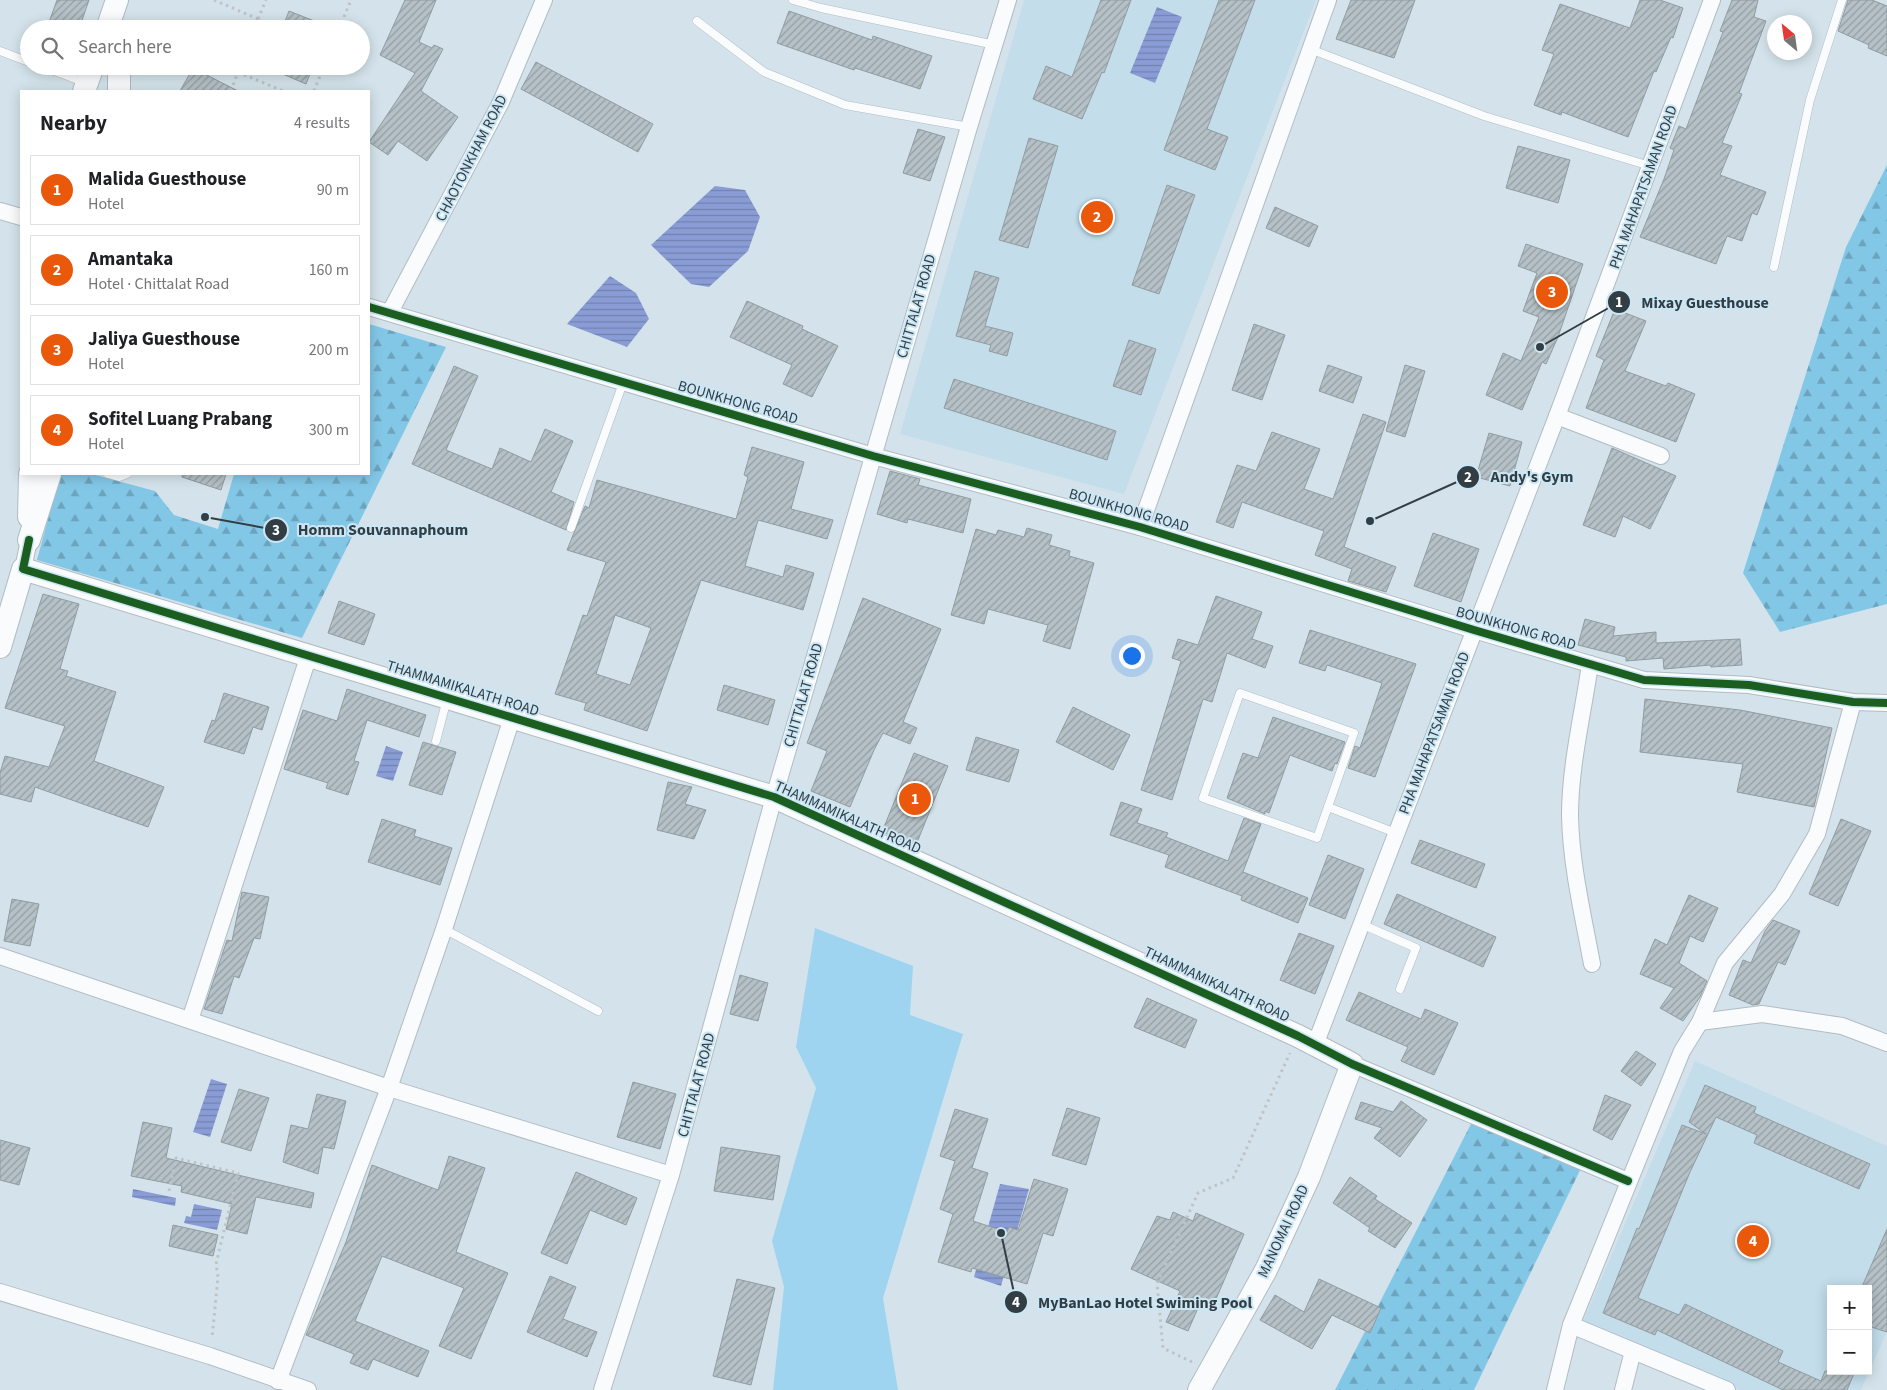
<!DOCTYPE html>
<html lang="en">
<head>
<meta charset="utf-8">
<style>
  body { margin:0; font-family:"Source Sans 3",sans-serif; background:#f6f6f6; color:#202124 }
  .controls { position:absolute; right:15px; bottom:15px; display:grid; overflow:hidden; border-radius:0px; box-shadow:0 2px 12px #0003 }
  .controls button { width:45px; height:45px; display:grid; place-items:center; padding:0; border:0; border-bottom:1px solid #e0e0e0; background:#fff; color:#202124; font:25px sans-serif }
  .compass { position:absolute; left:1767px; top:15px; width:45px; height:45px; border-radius:50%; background:#fff; box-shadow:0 2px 12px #0003; rotate:331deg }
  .you { position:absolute; left:1131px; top:655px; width:18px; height:18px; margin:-12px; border:4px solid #fff; border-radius:50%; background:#1a73e8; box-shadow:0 0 0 8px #1a73e833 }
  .badge { display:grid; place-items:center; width:32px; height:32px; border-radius:50%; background:#ea580c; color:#fff; font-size:16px; font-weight:700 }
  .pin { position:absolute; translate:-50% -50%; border:2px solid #fff; box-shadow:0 1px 5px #0006 }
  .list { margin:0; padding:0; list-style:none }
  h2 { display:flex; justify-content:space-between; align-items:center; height:65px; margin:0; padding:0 20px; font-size:21px }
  h2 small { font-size:16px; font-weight:400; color:#757577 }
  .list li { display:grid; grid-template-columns:32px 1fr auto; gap:15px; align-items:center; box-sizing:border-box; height:70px; margin:0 10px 10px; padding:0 10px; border:1px solid #e0e0e0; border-radius:0px }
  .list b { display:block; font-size:19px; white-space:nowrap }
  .list p { margin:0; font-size:16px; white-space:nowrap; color:#757577 }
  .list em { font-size:16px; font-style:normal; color:#757577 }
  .icon { flex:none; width:28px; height:28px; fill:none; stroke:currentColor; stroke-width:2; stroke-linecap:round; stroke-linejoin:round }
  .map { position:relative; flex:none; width:1887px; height:1390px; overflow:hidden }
  .search { position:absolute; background:#fff; box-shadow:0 2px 12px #0003; left:20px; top:20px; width:350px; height:55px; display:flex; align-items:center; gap:12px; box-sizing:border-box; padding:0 18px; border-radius:28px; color:#757577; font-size:19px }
  .panel { position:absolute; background:#fff; box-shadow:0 2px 12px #0003; left:20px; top:90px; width:350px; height:385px; border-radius:0px }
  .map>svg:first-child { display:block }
  .built { fill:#c3ddeb; fill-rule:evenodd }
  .green { fill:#9ed4f0 }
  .forest { fill:url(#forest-firs) }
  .water { fill:url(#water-rules) }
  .building { fill:url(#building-hatch); stroke:#909ca1; fill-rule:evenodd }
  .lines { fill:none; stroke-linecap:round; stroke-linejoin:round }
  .lane-casing { stroke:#b1bcc3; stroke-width:9 }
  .street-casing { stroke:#b1bcc3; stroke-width:18 }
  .secondary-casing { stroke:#b1bcc3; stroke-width:24 }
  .path { stroke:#bec3c6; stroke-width:3; stroke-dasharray:2.5 4; stroke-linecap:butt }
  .lane { stroke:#f9fbfc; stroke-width:8 }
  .street { stroke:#f9fbfc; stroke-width:16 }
  .secondary { stroke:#f9fbfc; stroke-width:22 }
  .cycleway-casing { stroke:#cbe6f4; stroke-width:11 }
  .cycleway { stroke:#1b5e20; stroke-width:8 }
  .labels { text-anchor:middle; stroke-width:4; stroke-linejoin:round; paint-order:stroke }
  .street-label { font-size:15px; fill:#333e44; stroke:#cbe6f4 }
  .leader { fill:none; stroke:#333e44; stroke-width:2 }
  .callout-dot { fill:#333e44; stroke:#cbe6f4; stroke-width:2 }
  .mark-label { font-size:15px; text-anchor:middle; font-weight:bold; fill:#fff }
  .callout-label { font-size:16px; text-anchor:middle; font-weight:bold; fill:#333e44; stroke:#cbe6f4; stroke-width:4; stroke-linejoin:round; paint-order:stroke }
</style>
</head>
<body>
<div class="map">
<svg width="1887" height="1390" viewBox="0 0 1887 1390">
  <defs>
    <pattern id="forest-firs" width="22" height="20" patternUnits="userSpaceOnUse" patternTransform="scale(1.25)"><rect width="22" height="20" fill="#83c7e7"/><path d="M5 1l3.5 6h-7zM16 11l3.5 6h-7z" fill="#6ca3bd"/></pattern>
    <pattern id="water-rules" width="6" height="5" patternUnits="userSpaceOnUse" patternTransform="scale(1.25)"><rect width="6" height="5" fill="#8a9cd6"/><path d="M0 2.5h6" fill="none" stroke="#7181af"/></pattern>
    <pattern id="building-hatch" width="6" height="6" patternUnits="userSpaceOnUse" patternTransform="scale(1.25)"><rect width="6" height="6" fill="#b5c1c6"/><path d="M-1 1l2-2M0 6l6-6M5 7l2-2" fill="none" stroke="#949ea2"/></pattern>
  </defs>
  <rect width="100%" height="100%" fill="#d4e3eb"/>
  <g class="built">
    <polygon points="1024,0 1316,0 1124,494 900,434"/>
    <path d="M1695,1061l192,85v186l-26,58h-121l-157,-69zM1831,1289h37v82h-37z"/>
  </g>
  <polygon class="green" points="815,928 913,966 910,1015 963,1034 883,1298 898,1390 773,1390 784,1287 772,1241 816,1088 796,1047"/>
  <g class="forest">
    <polygon points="1887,165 1887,604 1780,632 1743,573 1846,247"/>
    <polygon points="369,324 446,347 302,638 37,560 60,474 92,474 155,491 174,515 218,529 234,474 369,474"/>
    <polygon points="1475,1116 1584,1162 1474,1390 1335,1390"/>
  </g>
  <g class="water">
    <polygon points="1157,7 1182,17 1155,83 1130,73"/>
    <polygon points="715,186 745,190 760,217 748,251 709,287 691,284 651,245"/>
    <polygon points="610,276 636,293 649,319 627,347 567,324"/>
    <polygon points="386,746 403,752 393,781 376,776"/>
    <polygon points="211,1079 227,1084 210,1137 193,1132"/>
    <polygon points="1000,1184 1029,1189 1001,1286 974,1277"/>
    <polygon points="133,1189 176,1198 175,1206 132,1197"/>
    <polygon points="194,1204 222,1210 217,1230 184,1223 186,1216 191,1217"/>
  </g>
  <g class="building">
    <polygon points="57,0 89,0 79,29 59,29 48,25"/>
    <polygon points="405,0 436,0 419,42 432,48 434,45 443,49 421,91 458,117 427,161 398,141 388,155 369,142 415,73 380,55"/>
    <polygon points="1101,0 1131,0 1104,73 1102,72 1082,119 1033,99 1046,66 1072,77"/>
    <polygon points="1219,0 1255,0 1207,129 1228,137 1215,170 1164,150"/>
    <polygon points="1351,0 1415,0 1394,58 1336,39"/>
    <polygon points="1640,0 1660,0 1683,8 1673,38 1671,37 1656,72 1654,71 1628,137 1562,112 1561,115 1534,105 1554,54 1542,50 1560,4 1630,28"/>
    <polygon points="1732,0 1758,0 1754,17 1766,21 1739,93 1742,94 1722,143 1732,146 1720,175 1766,192 1757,215 1752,213 1742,241 1727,236 1716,264 1640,237 1664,179 1674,150 1670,148 1679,126 1686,129 1723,32 1720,31"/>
    <polygon points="1848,0 1872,0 1887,6 1887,56 1868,48 1869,45 1838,31"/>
    <polygon points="289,11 332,28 331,29 282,29"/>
    <polygon points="789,11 872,40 873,36 932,56 920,89 855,68 854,70 777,43"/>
    <polygon points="536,62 653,124 638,152 521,89"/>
    <polygon points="264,66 313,66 306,84"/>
    <polygon points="193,68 238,91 180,91"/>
    <polygon points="918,129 945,137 930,181 903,173"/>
    <polygon points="1029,138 1058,146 1028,248 999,240"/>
    <polygon points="1518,146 1570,160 1558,203 1506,188"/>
    <polygon points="1167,185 1195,195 1159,294 1132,285"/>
    <polygon points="1275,207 1318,226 1309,247 1266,228"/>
    <polygon points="1526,244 1583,264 1558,337 1546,364 1542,362 1522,410 1486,395 1503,353 1521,361 1539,317 1523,311 1537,273 1518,266"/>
    <polygon points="975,271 999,278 985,326 1013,333 1007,356 989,351 991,345 956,336"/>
    <polygon points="747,301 803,326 802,329 838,346 812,397 783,384 792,365 730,337"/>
    <polygon points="1615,309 1646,321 1625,371 1666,386 1668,383 1695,394 1676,442 1586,408 1604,360 1596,356"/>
    <polygon points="1254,324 1285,335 1262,400 1232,390"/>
    <polygon points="1129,340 1156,349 1141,395 1113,386"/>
    <polygon points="1328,365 1362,377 1353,403 1319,391"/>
    <polygon points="1405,365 1425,371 1405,437 1386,431"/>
    <polygon points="454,366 478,376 446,450 492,469 500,448 531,462 545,429 573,441 551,492 574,502 566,530 412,464"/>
    <polygon points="954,379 1116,431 1107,460 944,408"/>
    <polygon points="1363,414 1386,422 1344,547 1396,567 1386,592 1348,581 1352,569 1315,555 1324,531 1242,502 1233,528 1216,522 1237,465 1256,471 1272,432 1320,449 1304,489 1333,499"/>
    <polygon points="1489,433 1522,442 1510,486 1476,477"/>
    <path d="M752,447l52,15 -13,47 42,11 -6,19 -69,-19 -13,46 38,11 3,-12 28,8 -11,37 -102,-30 -54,151 -63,-21 2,-7 -31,-9 28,-79 4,1 19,-54 -39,-12 18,-44 4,2 8,-28 139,39 12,-42 -4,-2zM615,615l36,13 -21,57 -34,-11z"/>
    <polygon points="1612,448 1676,476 1650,529 1623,516 1615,537 1583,525"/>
    <polygon points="890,471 920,479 918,485 971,499 963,533 908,519 907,523 877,514"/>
    <polygon points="182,474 226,474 221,490 182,477"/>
    <polygon points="1027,528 1052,535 1049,545 1070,551 1069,556 1094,563 1070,649 1043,641 1048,625 988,609 984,624 951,615 976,529 996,535 998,530 1024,537"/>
    <polygon points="1433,533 1479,549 1461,602 1414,586"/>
    <polygon points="43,594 79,604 60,669 68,671 66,676 116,692 94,761 164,787 148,827 35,787 31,802 0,794 0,773 5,756 49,767 65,726 5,708"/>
    <polygon points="1216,596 1262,612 1252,639 1273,646 1265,668 1227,653 1212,702 1203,699 1172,800 1141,790 1181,661 1172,658 1178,639 1198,645"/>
    <polygon points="863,598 941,629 903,722 917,728 910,744 883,733 874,750 850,807 811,791 827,751 807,743"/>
    <polygon points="339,601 375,614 364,645 328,633"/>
    <polygon points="1585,619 1615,627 1613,636 1656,632 1656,643 1740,639 1742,665 1711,667 1710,665 1664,669 1663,658 1626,661 1626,657 1578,645"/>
    <polygon points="1310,630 1416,664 1375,777 1348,768 1355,746 1360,748 1382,683 1327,665 1325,671 1299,663"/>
    <polygon points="724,685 775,700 768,725 717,710"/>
    <polygon points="347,689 426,715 419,737 367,720 354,761 359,762 348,795 326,788 328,783 284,769 303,710 337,721"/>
    <polygon points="224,693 269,707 262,730 253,727 244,754 204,742 212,720 215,721"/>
    <polygon points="1645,699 1740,710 1832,728 1814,807 1737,792 1743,764 1640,752"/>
    <polygon points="1073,707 1130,735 1113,770 1056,742"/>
    <polygon points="1273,717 1345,742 1337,764 1335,763 1332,771 1290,755 1269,813 1265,811 1265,814 1227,798 1243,753 1258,758"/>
    <polygon points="976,737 1019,750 1009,782 966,770"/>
    <polygon points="423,742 456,752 442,795 409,785"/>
    <polygon points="914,753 948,766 916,845 882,832"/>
    <polygon points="668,782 692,787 685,804 706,810 694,839 657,830"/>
    <polygon points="1121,802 1142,809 1137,823 1168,833 1166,837 1228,861 1244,818 1261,824 1243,872 1308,898 1298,923 1241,900 1242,896 1165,867 1169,855 1110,835"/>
    <polygon points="382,819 416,830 414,836 452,848 440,885 368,862"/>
    <polygon points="1841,819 1871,831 1838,906 1809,894"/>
    <polygon points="1420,840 1485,864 1476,888 1411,863"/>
    <polygon points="1328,855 1364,869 1345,919 1309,905"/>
    <polygon points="242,892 269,897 260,939 254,938 239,978 234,976 222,1014 204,1009 227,940 232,941"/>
    <polygon points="1397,894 1496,937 1483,967 1384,924"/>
    <polygon points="1689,895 1718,908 1703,942 1690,936 1679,963 1707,981 1700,997 1683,1021 1660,1008 1674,988 1640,974 1655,939 1667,945"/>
    <polygon points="12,899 39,904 30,946 4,941"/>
    <polygon points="1773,920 1800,931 1785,965 1778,962 1759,1004 1753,1005 1729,995 1743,960 1751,963 1765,931"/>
    <polygon points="1299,933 1334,946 1315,994 1280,980"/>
    <polygon points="740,975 768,983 758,1021 730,1014"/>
    <polygon points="1359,992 1421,1019 1425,1009 1458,1023 1434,1075 1401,1061 1408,1047 1346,1020"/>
    <polygon points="1147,998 1197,1020 1185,1048 1134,1027"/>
    <polygon points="1636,1051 1656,1064 1641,1086 1621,1071"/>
    <polygon points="633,1082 676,1094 660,1149 617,1137"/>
    <polygon points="1705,1085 1756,1107 1754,1113 1870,1164 1859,1189 1754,1143 1757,1135 1716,1117 1690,1172 1638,1298 1679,1315 1685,1304 1783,1351 1778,1362 1821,1381 1825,1371 1855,1371 1847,1390 1783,1390 1657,1330 1655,1335 1603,1313 1637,1228 1639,1229 1682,1125 1706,1134 1689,1122"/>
    <polygon points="239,1089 269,1098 251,1151 221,1142"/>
    <polygon points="317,1094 346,1101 334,1149 323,1147 318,1174 283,1162 291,1125 308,1129"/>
    <polygon points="1605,1095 1631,1105 1612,1140 1593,1130"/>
    <polygon points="1401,1101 1427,1120 1400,1157 1374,1138 1382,1128 1355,1119 1361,1102 1393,1112"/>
    <polygon points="1067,1108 1100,1118 1086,1165 1052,1155"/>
    <polygon points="955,1109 988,1119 972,1168 988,1173 973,1221 1007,1232 1009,1227 1018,1230 1034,1179 1068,1189 1053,1236 1043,1233 1027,1284 972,1268 971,1272 938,1262 953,1214 940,1209 955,1161 940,1156"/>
    <polygon points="143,1122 172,1128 166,1158 314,1193 311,1208 256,1197 247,1234 226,1229 232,1204 181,1192 182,1186 131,1176"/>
    <polygon points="0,1140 30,1148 19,1185 0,1180"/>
    <polygon points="721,1147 780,1156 773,1200 714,1191"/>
    <polygon points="449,1156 485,1168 456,1252 508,1273 471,1359 439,1346 464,1288 382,1256 355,1321 429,1351 418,1377 373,1359 368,1370 350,1363 354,1354 306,1335 346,1242 372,1165 438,1190"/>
    <polygon points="576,1172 637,1198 626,1225 590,1210 567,1264 541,1253"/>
    <polygon points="1350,1177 1377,1196 1375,1199 1412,1223 1395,1248 1368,1231 1370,1228 1333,1203"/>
    <polygon points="1173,1212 1193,1221 1196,1213 1244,1234 1213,1306 1201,1301 1188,1331 1166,1322 1180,1291 1131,1269 1157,1216 1170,1220"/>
    <polygon points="173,1225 218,1235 213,1256 169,1246"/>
    <polygon points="1887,1229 1887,1332 1868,1326 1868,1289 1861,1289"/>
    <polygon points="550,1276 576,1287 563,1319 597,1332 587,1357 527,1332"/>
    <polygon points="737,1279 775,1288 751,1385 713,1376"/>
    <polygon points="1319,1279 1381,1308 1370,1333 1332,1315 1312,1349 1260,1320 1275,1295 1304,1312"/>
  </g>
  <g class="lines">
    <g class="lane-casing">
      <g id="lane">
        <polyline points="793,0 821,8 995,45"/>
        <polyline points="697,21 764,72 845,105 969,127"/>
        <polyline points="1310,49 1484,116 1650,166"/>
        <polyline points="0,51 29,62"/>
        <polyline points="41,66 84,82"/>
        <polyline points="1774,267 1810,100 1842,0"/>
        <polyline points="108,474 119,477 127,474"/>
        <polyline points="571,528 623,383"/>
        <polygon points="1240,693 1354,733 1317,838 1203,798"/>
        <polyline points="436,741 447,699"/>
        <polyline points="1328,807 1396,833"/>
        <polyline points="1361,924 1416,948 1400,989"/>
        <polyline points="444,929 598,1011"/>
      </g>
    </g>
    <g class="street-casing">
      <g id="street">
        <polyline points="0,211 21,217"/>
        <polyline points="369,307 873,456 1140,527 1474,630 1644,680 1749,685 1853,702 1887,703"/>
        <polyline points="390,312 501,102 544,0"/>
        <polyline points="1557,416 1661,456"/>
        <polyline points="1140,527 1328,0"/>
        <polyline points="23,569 29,540"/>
        <path d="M1590,664c-7,50 -20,101 -20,152 1,49 13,99 22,148"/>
        <polyline points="0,956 389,1088 671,1175"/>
        <polyline points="190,1020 309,655"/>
        <polyline points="1700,1022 1762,1014 1842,1026 1887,1043"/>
        <polyline points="1315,1045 1557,416 1712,0"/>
        <polyline points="1352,1064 1628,1181"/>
        <polyline points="0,1292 210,1356 308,1390"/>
        <polyline points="1571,1325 1727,1390"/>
        <polyline points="278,1381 389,1088 444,929 512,718"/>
        <polyline points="602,1390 671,1175 774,797 969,127 1008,0"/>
        <polyline points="1555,1390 1571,1325 1682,1051 1700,1022 1725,963 1782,894 1817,834 1853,702"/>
        <polyline points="1623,1390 1633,1351"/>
      </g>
    </g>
    <g class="secondary-casing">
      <g id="secondary">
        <polyline points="107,29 117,0"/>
        <polyline points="119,66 119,91"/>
        <polyline points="84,91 93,66"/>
        <polyline points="29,517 30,474"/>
        <polyline points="29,540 50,474"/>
        <polyline points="0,647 23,569 774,797 1298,1036 1352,1064 1309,1177 1266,1270 1199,1390"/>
      </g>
    </g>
    <g class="path">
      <polyline points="214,0 258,19 254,29"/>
      <polyline points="258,19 266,0"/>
      <polyline points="339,29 351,0"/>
      <polyline points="238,72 283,91"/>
      <polyline points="231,91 240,66"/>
      <polyline points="314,91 324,66"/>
      <polyline points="169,1191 176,1158 238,1173 216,1264 218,1277 212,1338"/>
      <polyline points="1192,1362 1163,1348 1157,1283 1198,1193 1233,1178 1290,1053"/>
    </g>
    <use href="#lane" class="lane"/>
    <use href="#street" class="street"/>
    <use href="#secondary" class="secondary"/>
    <g class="cycleway-casing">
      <g id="cycleway">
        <polyline points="369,307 873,456 1140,527 1474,630 1644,680 1749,685 1853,702 1887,703"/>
        <polyline points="29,540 23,569 774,797 1298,1036 1352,1064 1628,1181"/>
      </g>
    </g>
    <use href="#cycleway" class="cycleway"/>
  </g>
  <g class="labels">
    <g class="street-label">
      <text transform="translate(471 158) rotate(-63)" y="5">CHAOTONKHAM ROAD</text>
      <text transform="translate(1643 187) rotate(-70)" y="5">PHA MAHAPATSAMAN ROAD</text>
      <text transform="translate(916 306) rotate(-74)" y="5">CHITTALAT ROAD</text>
      <text transform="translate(738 402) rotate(16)" y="5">BOUNKHONG ROAD</text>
      <text transform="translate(1129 510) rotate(16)" y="5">BOUNKHONG ROAD</text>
      <text transform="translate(1516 628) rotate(16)" y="5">BOUNKHONG ROAD</text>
      <text transform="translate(463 688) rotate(17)" y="5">THAMMAMIKALATH ROAD</text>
      <text transform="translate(803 695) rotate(-74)" y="5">CHITTALAT ROAD</text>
      <text transform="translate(1434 733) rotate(-69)" y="5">PHA MAHAPATSAMAN ROAD</text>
      <text transform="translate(848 817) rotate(24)" y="5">THAMMAMIKALATH ROAD</text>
      <text transform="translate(1217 984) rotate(25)" y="5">THAMMAMIKALATH ROAD</text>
      <text transform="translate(696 1085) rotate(-75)" y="5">CHITTALAT ROAD</text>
      <text transform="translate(1283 1231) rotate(-65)" y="5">MANOMAI ROAD</text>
    </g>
  </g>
  <path class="leader" d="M1540 347L1619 302M1370 521L1468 477M205 517L276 530M1001 1233L1016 1302"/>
  <g class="callout-dot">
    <circle cx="1540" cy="347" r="5"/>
    <circle cx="1370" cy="521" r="5"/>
    <circle cx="205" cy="517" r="5"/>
    <circle cx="1001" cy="1233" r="5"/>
    <circle cx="1619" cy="302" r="12"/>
    <circle cx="1468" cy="477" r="12"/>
    <circle cx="276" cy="530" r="12"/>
    <circle cx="1016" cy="1302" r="12"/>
  </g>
  <g class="mark-label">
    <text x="1619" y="307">1</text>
    <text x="1468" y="482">2</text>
    <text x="276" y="535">3</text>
    <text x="1016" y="1307">4</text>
  </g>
  <g class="callout-label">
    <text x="1705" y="308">Mixay Guesthouse</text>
    <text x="1532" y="482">Andy's Gym</text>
    <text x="383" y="535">Homm Souvannaphoum</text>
    <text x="1145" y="1308">MyBanLao Hotel Swiming Pool</text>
  </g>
</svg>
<div class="controls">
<button>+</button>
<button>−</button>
</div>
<svg class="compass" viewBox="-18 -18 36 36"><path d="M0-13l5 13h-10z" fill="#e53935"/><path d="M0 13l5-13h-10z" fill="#757577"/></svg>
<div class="you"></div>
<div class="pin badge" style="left:915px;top:799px">1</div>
<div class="pin badge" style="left:1097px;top:217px">2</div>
<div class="pin badge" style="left:1552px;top:292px">3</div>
<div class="pin badge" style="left:1753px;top:1241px">4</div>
<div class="search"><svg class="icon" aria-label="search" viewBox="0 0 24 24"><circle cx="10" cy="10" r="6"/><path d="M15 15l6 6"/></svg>Search here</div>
<section class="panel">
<h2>Nearby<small>4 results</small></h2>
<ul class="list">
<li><span class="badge">1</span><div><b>Malida Guesthouse</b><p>Hotel</p></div><em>90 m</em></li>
<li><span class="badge">2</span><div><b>Amantaka</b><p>Hotel · Chittalat Road</p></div><em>160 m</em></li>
<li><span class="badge">3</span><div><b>Jaliya Guesthouse</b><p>Hotel</p></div><em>200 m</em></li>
<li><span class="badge">4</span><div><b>Sofitel Luang Prabang</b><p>Hotel</p></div><em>300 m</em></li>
</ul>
</section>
</div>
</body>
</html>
